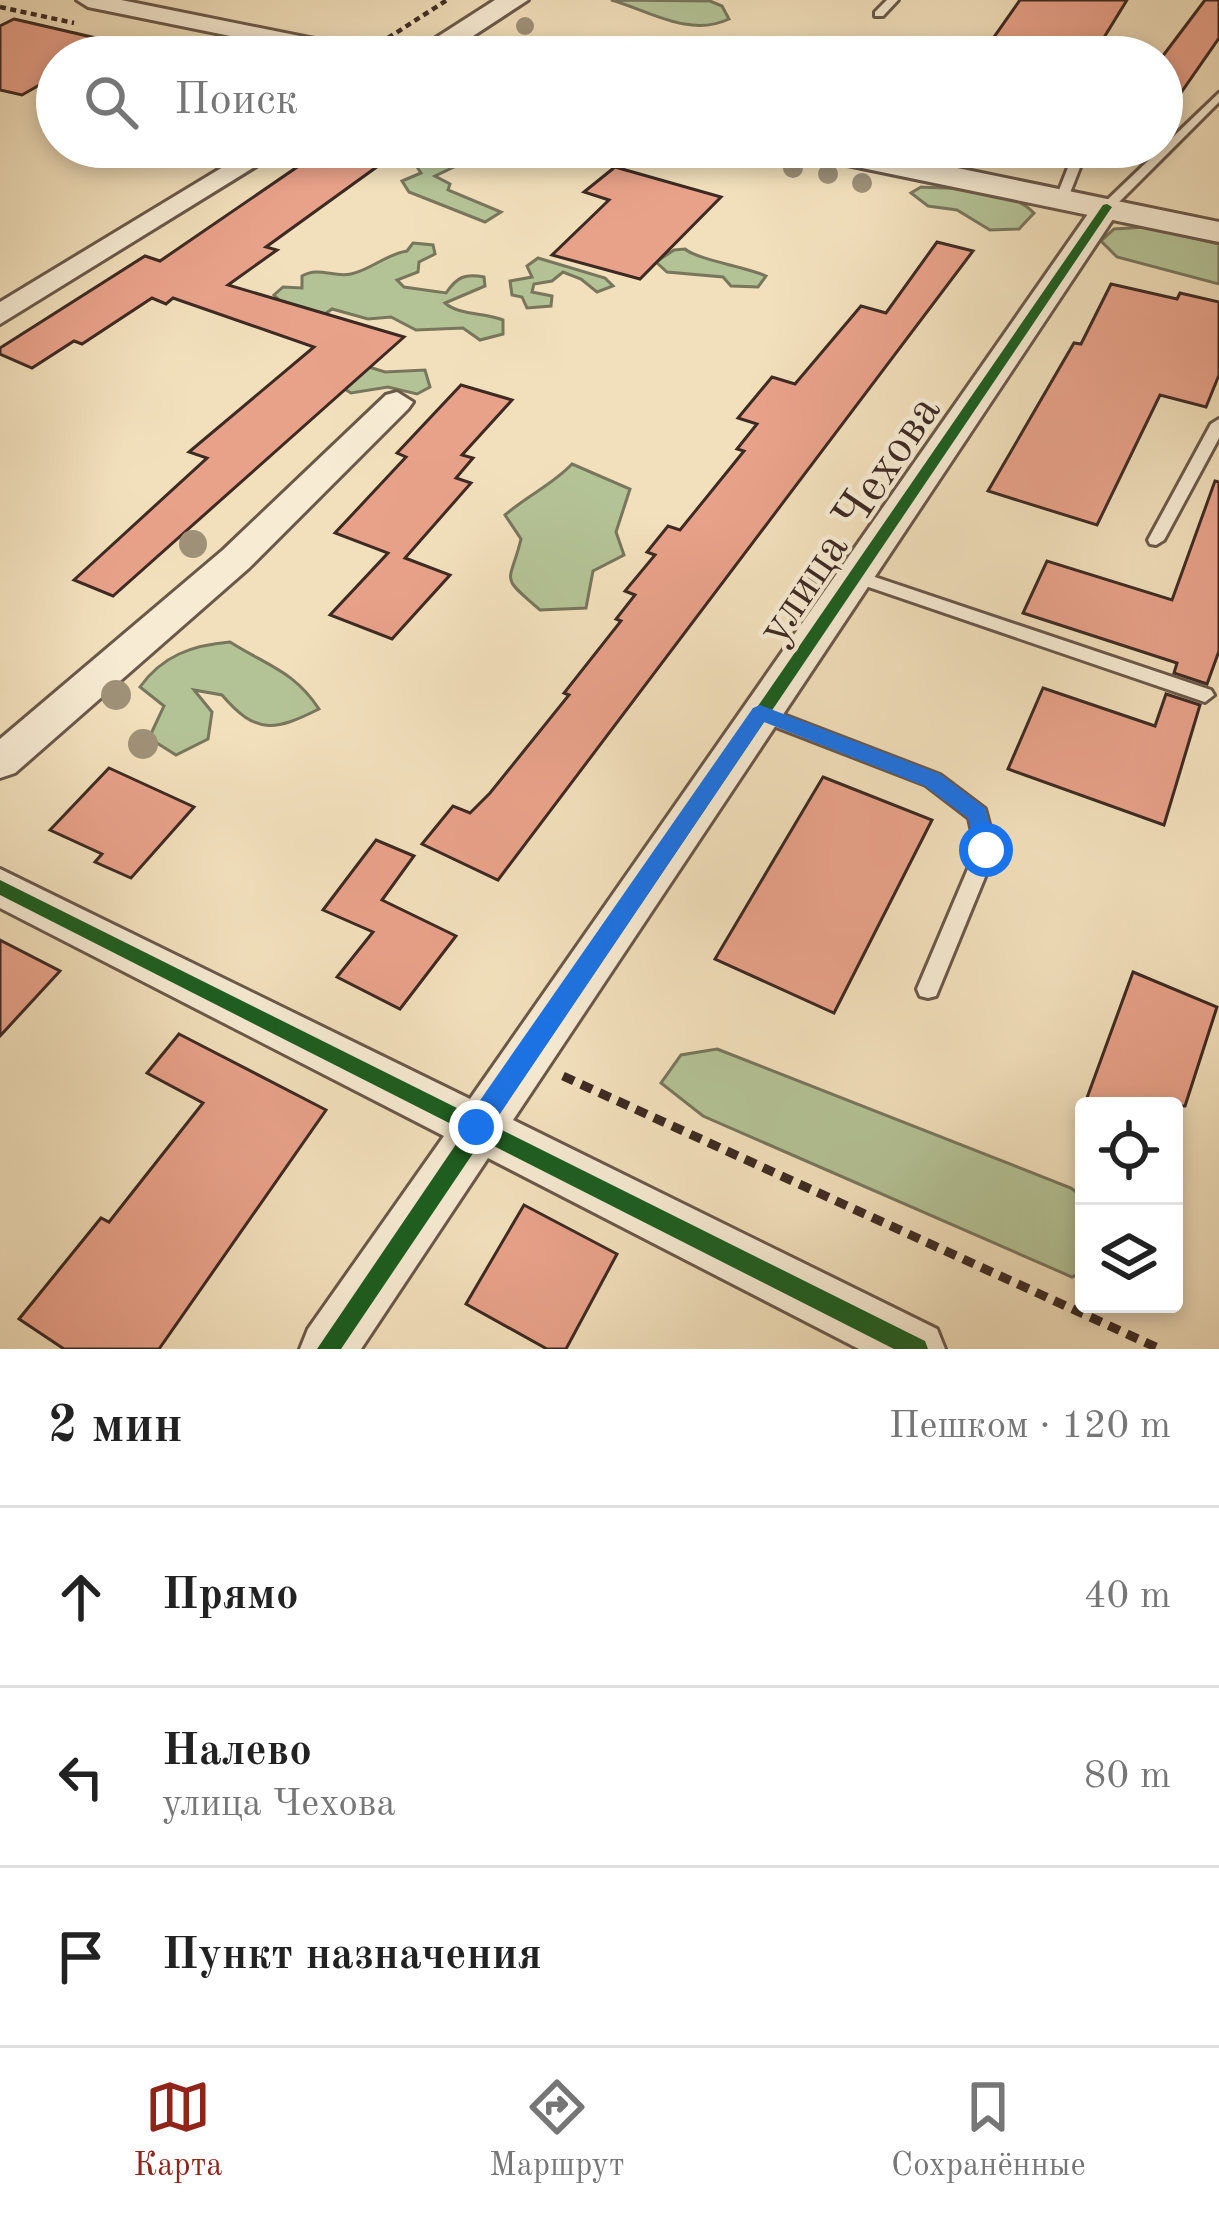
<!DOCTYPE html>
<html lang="ru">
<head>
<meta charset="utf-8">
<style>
  body { margin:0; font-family:"Old Standard TT",serif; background:#f2f2f2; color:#222 }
  .controls { position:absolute; right:36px; bottom:36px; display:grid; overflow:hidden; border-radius:12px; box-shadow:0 6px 18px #0003 }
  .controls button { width:108px; height:108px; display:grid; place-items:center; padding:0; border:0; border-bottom:3px solid #e0e0e0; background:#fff; color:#222; font:60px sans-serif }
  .stop { position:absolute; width:36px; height:36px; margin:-27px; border:9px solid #1a73e8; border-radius:50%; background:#fff }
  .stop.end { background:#1a73e8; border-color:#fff; box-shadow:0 3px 12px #0008 }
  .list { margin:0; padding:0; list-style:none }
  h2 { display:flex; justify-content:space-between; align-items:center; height:156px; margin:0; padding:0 48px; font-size:51px }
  h2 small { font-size:39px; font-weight:400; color:#767676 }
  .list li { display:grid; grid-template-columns:78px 1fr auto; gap:36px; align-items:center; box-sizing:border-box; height:180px; padding:0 48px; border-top:3px solid #e0e0e0 }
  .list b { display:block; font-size:45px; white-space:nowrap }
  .list p { margin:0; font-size:39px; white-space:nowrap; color:#767676 }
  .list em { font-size:39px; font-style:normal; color:#767676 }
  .icon { flex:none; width:66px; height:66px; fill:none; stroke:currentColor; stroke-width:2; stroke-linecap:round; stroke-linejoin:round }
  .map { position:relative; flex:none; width:1219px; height:1349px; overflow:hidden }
  .search { position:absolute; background:#fff; box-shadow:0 6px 18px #0003; left:36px; right:36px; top:36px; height:132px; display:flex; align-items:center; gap:30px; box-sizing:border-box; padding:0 42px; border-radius:66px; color:#767676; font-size:45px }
  .sheet { height:696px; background:#fff }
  nav { display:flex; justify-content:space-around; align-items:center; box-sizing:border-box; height:168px; border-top:3px solid #e0e0e0; background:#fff; font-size:33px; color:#767676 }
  nav a { display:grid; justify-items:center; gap:6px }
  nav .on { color:#8f2418 }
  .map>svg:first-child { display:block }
  .green { fill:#b4c396; stroke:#78765c; stroke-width:3 }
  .building { fill:#e9a28a; stroke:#3d2a23; stroke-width:3 }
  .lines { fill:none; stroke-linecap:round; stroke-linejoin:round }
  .service-casing { stroke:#6a5849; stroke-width:6 }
  .minor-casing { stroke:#6a5849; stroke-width:6 }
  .tertiary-casing { stroke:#6a5849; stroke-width:6 }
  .path-far1 { stroke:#3d2a23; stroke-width:4.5; stroke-dasharray:6 4.5; stroke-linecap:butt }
  .path { stroke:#3d2a23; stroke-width:9; stroke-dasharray:12 8; stroke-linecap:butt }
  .service { fill:#f7ebd3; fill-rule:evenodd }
  .minor { fill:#f7ebd3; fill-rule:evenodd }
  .tertiary { fill:#f7ebd3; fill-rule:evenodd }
  .cycleway-casing { stroke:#f7ebd3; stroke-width:7 }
  .cycleway { fill:#1b5e20; fill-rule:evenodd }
  .tree { fill:#9f9178 }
  .route { fill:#1a73e8 }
  .labels { text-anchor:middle; stroke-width:9; stroke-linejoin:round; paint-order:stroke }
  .street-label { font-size:48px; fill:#3d2a23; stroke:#f7ebd3 }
</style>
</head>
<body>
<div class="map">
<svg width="1219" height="1349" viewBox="0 0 1219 1349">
  <rect width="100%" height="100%" fill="#f2e0bc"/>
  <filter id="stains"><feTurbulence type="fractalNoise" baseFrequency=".00167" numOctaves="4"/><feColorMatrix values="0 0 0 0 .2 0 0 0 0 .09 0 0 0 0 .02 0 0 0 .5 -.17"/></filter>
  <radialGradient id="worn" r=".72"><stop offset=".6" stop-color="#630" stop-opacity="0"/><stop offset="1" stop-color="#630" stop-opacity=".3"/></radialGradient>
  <g class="green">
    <path d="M611,0l99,1 12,5 7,13c-40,19 -81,-9 -118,-19z"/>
    <polygon points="400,147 470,147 451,155 460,164 435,176 450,184 448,190 501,212 485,222 409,192 402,181 421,173 415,164 421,158 406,156"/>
    <path d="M921,187c39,3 83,-3 113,26l-15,16 -29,1 -33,-20 -29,-4 -17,-13z"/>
    <polygon points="1146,227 1219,244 1219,284 1117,257 1101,241 1114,229"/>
    <path d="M413,243l20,2 2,9 -16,8 -1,10 -21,8 7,7 42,6c11,-16 19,-20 38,-16l1,9 -40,17c15,13 39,9 58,17v14l-23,6 -17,-12 -47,2 -25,-13 -23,2 -36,-10 -10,7 -42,-15 -6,-6 9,-8 19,1v-12c17,-10 31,2 49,-2 22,-5 33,-19 56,-23z"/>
    <path d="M685,249c13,11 62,18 81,27l-8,11 -27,-1 -8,-9 -56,-5 -11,-10 18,-12z"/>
    <polygon points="538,258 605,278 613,286 597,292 581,279 563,272 552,281 534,284 532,292 552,296 551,306 527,308 522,297 512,295 510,281 532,277 527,266"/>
    <polygon points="356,363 385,372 425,370 430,387 417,394 388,387 351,393 330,380"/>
    <path d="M572,464l58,25 -14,43 8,23 -31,16 -7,37 -46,2c-42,-36 -30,-25 -19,-71l-16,-24c23,-20 47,-30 67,-51z"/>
    <path d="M230,642c38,24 64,29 89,67 -44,22 -63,26 -97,-14l-28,-5 18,22 -4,27 -32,16 -27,-17 15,-32 -24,-19c22,-31 52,-42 90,-45z"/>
    <polygon points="717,1049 1071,1188 1084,1198 1084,1271 1072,1277 703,1116 661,1083 681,1055"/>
  </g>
  <g class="building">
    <polygon points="1020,0 1127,0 1092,57 980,57"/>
    <polygon points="1205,0 1219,0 1219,38 1162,120 1162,57"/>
    <polygon points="14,19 122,44 120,57 57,57 57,75 22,95 0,90 0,26"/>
    <polygon points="322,150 378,166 266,247 277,250 228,285 404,337 113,596 74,580 207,458 189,452 314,347 173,298 166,304 152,298 82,344 74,341 32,368 0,354 0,348 145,256 160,261"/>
    <polygon points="615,167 721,197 640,279 552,255 609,200 584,192"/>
    <polygon points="937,242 973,251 498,880 422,844 453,806 470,813 490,793 569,695 564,693 621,621 616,619 635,595 625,591 655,555 647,552 668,526 680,530 744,451 737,449 757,424 738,418 772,377 795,384 861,306 886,313"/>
    <polygon points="1111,284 1177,299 1180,293 1219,302 1219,375 1206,407 1160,395 1097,525 988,491 1074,343 1081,344"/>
    <polygon points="461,385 512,400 462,455 473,458 456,478 471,483 405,558 450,575 392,639 330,615 388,553 335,533 406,457 397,453"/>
    <polygon points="1215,481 1219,482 1219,651 1207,684 1174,673 1177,663 1023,613 1047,561 1172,600"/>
    <polygon points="1043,688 1155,726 1166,694 1200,705 1164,825 1008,769"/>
    <polygon points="109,768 194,807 131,878 95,862 102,854 50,830"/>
    <polygon points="823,777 932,820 834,1013 715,959"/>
    <polygon points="376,840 414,856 382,900 456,936 400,1009 337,977 373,932 323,910"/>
    <polygon points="0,940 60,971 0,1036"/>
    <polygon points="1133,972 1217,1007 1185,1106 1084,1106"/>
    <polygon points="179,1034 326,1110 159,1349 64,1349 19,1319 101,1218 109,1222 203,1103 147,1073"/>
    <polygon points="524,1205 617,1254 566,1349 547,1349 466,1304"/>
  </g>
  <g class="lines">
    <g class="service-casing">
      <g id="service">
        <polygon points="887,0 898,0 883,16 875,16 875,12"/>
        <polygon points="1219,93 1219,102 1111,210 1103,210 1103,204"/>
        <polygon points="925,147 939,147 906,169 898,169 898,163"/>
        <polygon points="1076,147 1088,147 1068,198 1058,201 1056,198"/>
        <polygon points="1219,419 1219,438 1164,540 1156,545 1150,544 1148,540 1211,424"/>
        <polygon points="854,570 1211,690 1214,695 1205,702 1199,700 848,580 846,576"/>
        <polygon points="760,706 940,775 985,809 996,850 936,996 928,998 920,996 917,989 976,850 969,818 926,785 753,718 751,713 753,708"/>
      </g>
    </g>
    <g class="minor-casing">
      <g id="minor">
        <polygon points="77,0 121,0 369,50 381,57 334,57 88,7"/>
        <polygon points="256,147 287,147 0,324 0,302"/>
        <polygon points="1107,199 1121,207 513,1120 937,1329 945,1349 859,1349 488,1158 361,1349 300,1349 308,1329 444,1136 0,908 0,869 470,1099 1097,201"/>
        <polygon points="397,392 413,402 408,409 249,568 15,773 0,778 0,739 223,550 386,395"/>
      </g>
    </g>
    <g class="tertiary-casing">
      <g id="tertiary">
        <polygon points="495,0 528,0 441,57 406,57"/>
        <polygon points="793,147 855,147 1219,222 1219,242 809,157"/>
      </g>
    </g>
    <g class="path-far1">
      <polyline points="0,7 74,23"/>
      <polyline points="388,38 447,0"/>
      <polyline points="724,147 782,160"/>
    </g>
    <polyline class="path" points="563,1076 1160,1349"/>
    <use href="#service" class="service"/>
    <use href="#minor" class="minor"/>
    <use href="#tertiary" class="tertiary"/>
    <g class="cycleway-casing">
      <polygon id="cycleway" points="1107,204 1112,207 492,1125 925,1341 928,1349 894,1349 482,1140 341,1349 317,1349 465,1131 0,895 0,880 475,1117 1103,205"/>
    </g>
    <use href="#cycleway" class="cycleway"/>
  </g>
  <g class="tree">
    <circle cx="525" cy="26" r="9"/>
    <circle cx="793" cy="168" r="10"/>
    <circle cx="828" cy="174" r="10"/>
    <circle cx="862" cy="183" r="10"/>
    <circle cx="193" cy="544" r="14"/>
    <circle cx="809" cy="587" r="14"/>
    <circle cx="116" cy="695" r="15"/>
    <circle cx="143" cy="744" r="15"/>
  </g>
  <polygon class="route" points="760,705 940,774 985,808 997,850 994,856 978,856 968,818 925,786 764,722 485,1136 467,1136 464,1127 467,1119 753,708"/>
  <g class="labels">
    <g class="street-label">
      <text transform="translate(847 518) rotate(-56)" y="17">улица Чехова</text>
    </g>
  </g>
  <rect width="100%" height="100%" filter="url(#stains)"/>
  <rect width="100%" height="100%" fill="url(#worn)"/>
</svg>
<div class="controls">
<button><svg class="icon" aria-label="locate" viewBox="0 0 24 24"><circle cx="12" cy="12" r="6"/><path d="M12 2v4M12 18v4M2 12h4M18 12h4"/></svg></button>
<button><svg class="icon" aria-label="layers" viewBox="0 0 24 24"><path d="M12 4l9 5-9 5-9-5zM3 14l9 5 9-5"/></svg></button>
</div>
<div class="stop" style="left:986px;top:850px"></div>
<div class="stop end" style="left:476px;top:1127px"></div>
<div class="search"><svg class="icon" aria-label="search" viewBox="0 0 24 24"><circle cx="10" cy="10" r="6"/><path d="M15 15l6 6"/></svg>Поиск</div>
</div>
<section class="sheet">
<h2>2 мин<small>Пешком · 120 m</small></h2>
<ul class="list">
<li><svg class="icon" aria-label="ahead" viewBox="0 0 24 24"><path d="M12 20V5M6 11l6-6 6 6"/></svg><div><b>Прямо</b></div><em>40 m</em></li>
<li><svg class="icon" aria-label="left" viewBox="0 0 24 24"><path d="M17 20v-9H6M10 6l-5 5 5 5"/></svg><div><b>Налево</b><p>улица Чехова</p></div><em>80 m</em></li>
<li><svg class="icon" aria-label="arrive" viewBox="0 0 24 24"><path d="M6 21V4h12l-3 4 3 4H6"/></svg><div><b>Пункт назначения</b></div></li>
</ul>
</section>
<nav>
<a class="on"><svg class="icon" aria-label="map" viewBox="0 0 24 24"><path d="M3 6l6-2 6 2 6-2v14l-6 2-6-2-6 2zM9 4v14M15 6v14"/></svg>Карта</a>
<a><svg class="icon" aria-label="directions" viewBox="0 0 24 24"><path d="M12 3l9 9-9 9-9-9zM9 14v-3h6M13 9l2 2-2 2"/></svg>Маршрут</a>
<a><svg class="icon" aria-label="saved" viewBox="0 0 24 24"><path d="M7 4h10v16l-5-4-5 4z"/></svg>Сохранённые</a>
</nav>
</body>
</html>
